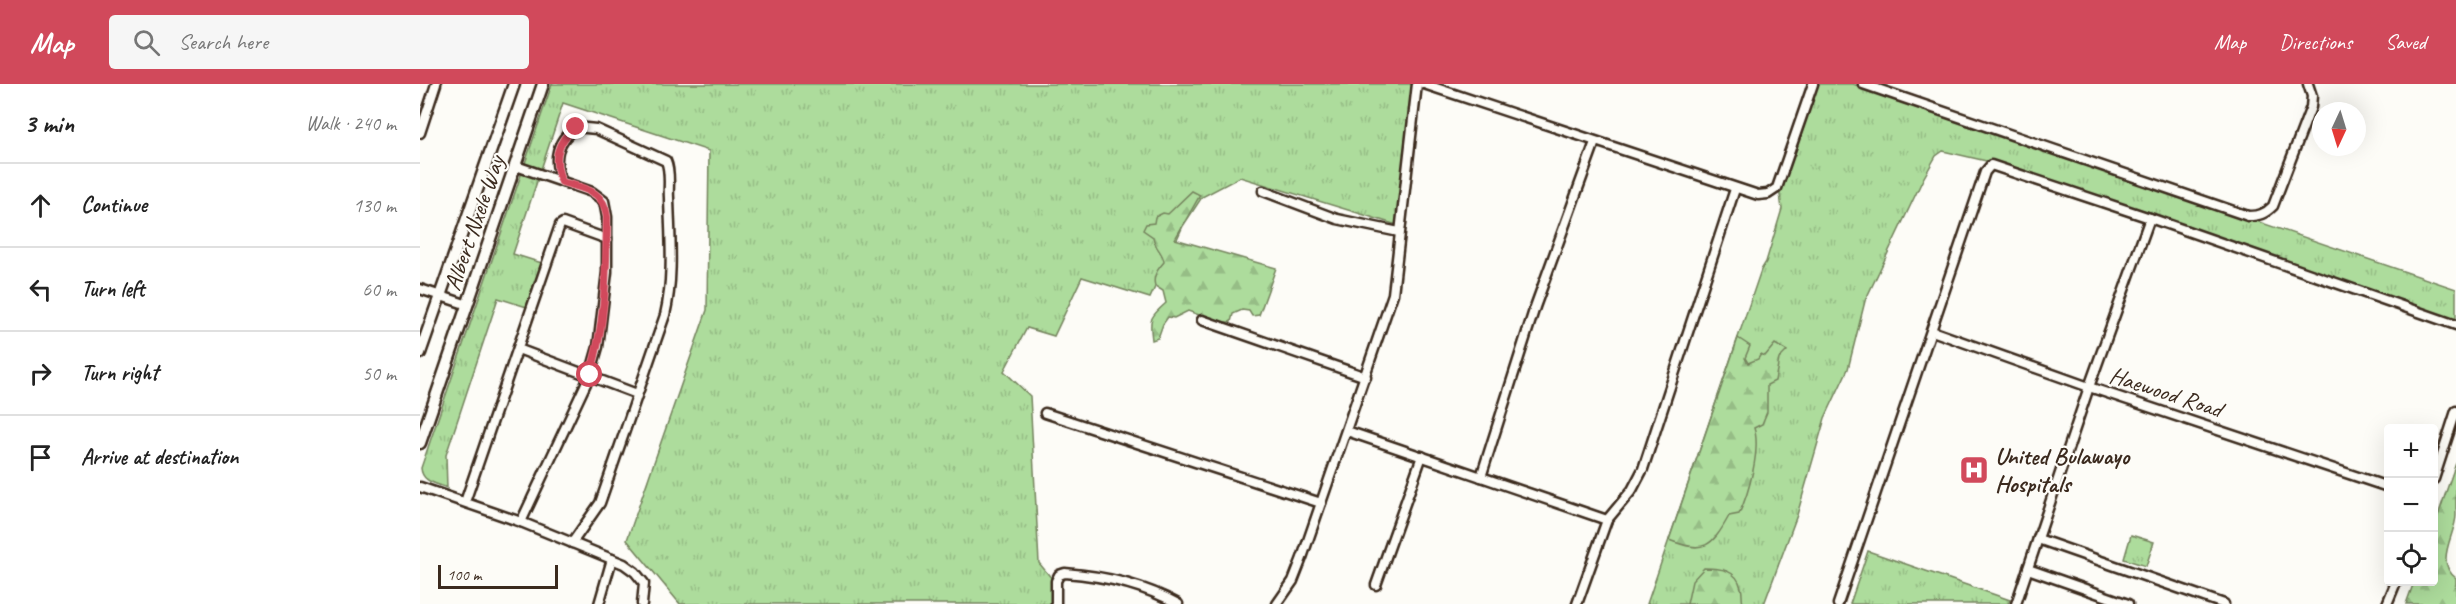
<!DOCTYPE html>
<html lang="en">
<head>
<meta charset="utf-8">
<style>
  body { margin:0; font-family:Caveat,sans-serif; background:#f6f6f6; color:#222 }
  .controls { position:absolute; right:18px; bottom:18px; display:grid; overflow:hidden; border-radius:6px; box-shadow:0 6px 24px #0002 }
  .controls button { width:54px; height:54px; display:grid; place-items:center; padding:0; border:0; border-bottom:2px solid #e0e0e0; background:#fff; color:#222; font:30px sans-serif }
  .compass { position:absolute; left:1892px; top:18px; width:54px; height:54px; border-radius:50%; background:#fff; box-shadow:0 6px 24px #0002; rotate:184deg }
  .scale { position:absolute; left:18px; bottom:15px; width:120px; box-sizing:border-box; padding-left:6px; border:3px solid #3b2a1e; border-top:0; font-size:16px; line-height:21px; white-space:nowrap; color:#3b2a1e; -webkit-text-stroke:4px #fdfcf7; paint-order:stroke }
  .stop { position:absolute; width:18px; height:18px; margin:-14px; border:4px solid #d1495b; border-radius:50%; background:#fff }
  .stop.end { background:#d1495b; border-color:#fff; box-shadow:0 2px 6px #0008 }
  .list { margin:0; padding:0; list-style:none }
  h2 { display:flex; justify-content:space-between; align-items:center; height:78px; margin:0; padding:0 24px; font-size:26px }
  h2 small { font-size:20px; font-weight:400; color:#767676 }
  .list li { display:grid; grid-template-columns:39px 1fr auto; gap:18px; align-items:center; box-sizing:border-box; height:84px; padding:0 24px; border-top:2px solid #e0e0e0 }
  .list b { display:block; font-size:22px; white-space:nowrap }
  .list em { font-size:20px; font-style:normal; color:#767676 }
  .icon { flex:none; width:33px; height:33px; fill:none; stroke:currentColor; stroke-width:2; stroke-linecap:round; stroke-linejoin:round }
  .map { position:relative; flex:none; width:2036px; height:520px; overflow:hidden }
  header { display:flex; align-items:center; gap:36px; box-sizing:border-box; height:84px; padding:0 30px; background:#d1495b; color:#fff }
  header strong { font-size:28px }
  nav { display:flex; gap:33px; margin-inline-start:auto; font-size:21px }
  .search { width:420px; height:54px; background:#f6f6f6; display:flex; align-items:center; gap:15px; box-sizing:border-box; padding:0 21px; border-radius:6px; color:#767676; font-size:22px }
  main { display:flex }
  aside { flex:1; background:#fff }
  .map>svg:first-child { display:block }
  .grass { fill:url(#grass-tufts); stroke:#74835d; stroke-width:1.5 }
  .forest { fill:url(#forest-firs); stroke:#74835d; stroke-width:1.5 }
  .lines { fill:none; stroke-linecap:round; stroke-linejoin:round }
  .minor-casing { stroke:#3b2a1e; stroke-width:13 }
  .major-casing { stroke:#3b2a1e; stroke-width:15 }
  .minor { stroke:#fdfcf7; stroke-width:8 }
  .major { stroke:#fdfcf7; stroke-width:10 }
  .route { stroke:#d1495b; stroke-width:8 }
  .labels { text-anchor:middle; stroke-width:4.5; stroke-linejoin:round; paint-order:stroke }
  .street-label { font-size:24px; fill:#3b2a1e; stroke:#fdfcf7 }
  .poi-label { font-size:24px; font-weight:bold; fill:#3b2a1e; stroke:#fdfcf7; text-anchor:start }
</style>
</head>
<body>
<header>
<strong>Map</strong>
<div class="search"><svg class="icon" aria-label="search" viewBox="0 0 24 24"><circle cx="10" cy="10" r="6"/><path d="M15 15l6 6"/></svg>Search here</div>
<nav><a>Map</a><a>Directions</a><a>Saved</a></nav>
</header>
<main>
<aside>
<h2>3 min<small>Walk · 240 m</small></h2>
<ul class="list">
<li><svg class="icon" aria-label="ahead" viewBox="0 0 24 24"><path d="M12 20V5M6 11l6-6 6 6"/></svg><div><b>Continue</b></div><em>130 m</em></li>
<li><svg class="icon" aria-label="left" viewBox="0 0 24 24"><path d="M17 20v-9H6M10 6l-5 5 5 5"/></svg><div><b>Turn left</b></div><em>60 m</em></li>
<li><svg class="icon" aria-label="right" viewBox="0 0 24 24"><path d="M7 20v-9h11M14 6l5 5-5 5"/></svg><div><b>Turn right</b></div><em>50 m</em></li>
<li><svg class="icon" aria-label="arrive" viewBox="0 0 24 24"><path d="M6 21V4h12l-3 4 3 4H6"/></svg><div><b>Arrive at destination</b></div></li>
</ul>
</aside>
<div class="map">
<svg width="2036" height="520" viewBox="0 0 2036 520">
  <defs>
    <pattern id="grass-tufts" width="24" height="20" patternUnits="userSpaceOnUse" patternTransform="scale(1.5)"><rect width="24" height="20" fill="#addc9c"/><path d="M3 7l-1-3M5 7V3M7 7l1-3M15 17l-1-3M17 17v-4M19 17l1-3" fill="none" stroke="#96bd86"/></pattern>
    <pattern id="forest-firs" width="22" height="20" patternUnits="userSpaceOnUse" patternTransform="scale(1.5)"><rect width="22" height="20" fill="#addc9c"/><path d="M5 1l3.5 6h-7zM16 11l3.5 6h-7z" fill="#96bd86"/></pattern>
  </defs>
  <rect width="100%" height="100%" fill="#fdfcf7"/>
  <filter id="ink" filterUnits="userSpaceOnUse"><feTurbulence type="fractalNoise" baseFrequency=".0167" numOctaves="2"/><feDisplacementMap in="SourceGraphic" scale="12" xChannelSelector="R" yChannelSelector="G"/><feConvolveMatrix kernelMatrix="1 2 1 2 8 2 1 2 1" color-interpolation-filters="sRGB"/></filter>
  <g filter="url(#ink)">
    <g class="grass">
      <path d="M132,0h860l-15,141 -157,-48 -38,20 -19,29 -33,72 -68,-21 -28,59 -27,-8 -23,43 26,25 9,167 14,17 1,24h-374l-53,-64 80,-230 2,-159 -146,-48 -50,151 32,10 -15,44 -32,-10 -52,157 1,33c-12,-5 -25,-6 -26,-20z"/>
      <polygon points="1396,0 1433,0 2036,205 2036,238 1575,79 1523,67 1516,72 1503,95 1445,217 1428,285 1405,334 1377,431 1344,520 1227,520 1341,186 1346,178 1362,125 1359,104"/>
      <polygon points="1711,451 1734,458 1726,482 1704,475"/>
      <polygon points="1448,467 1590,516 1588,520 1430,520"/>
    </g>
    <g class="forest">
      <path d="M772,107l8,4 -25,44 101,29 -17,47 -7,1 -3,-5 -7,-1 -9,4 -2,8h-12l-31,-11 -14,7 -6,-1 -5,7 -5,14 -6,2c-3,-22 -2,-23 14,-37l-3,-12 -8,-5c-3,-10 3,-17 9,-24 -1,-10 -9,-13 -11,-25l-10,-7 3,-6 8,-1 1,-6 8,-4 5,1z"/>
      <path d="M1318,254l12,8 -5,12 3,5 10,-4 3,-5 4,2 10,-12 12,7 -8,8 -4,22 -8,4v27l-5,12 -8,4c7,21 -5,65 -15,86l-10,2c-17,31 -25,38 -60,24z"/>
      <path d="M2036,379c0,17 0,35 0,53 -1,19 -22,46 0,62v26h-50l8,-22h20v-55z"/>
      <path d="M1284,484c15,0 33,1 37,20 2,5 0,9 2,15l8,1h-64l5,-23z"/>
    </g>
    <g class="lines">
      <g class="minor-casing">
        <g id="minor">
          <polyline points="1004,0 1338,111 1348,110 1357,104 1393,0"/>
          <path d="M1443,0l385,132c11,0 17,-2 25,-10l38,-99 1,-11 -4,-12"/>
          <polyline points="0,49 16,0"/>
          <polyline points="96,82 172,108 184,117 187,133 187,188 178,263 170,291 101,438"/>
          <path d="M142,98c-10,-23 -5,-41 14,-55l20,2 70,32c5,11 2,25 3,37 1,38 5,79 -4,117l-65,188 -28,40"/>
          <polyline points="843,107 917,135 979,148"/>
          <polyline points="0,205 48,221"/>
          <polyline points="782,236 946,293"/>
          <polyline points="1512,247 1669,303 1968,403"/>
          <polyline points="98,265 217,310"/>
          <polyline points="625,329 901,419"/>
          <polyline points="927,347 1187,436"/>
          <polyline points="1061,393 1115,223 1175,58"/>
          <polyline points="2014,395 2036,327"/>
          <polyline points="0,403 101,438 204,480 215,488 224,499 222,520"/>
          <polyline points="45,418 140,141 143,139 187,155"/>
          <polyline points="1618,455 1804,520"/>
          <polyline points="1608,485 1708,520"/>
          <polyline points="956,501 1002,372"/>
          <polyline points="179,520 192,475"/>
          <path d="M636,520v-23l3,-6 6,-2c39,3 79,12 113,31"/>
          <polyline points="857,520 873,497 882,474 973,210 997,0"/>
          <polyline points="1157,520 1187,436 1212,406 1223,385 1315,105"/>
          <polyline points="1418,520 1565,88 1571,81 1730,134 2036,241"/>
          <polyline points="1596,520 1669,303 1730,134"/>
          <polyline points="1967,520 1976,498"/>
        </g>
      </g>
      <g class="major-casing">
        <g id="major">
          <polyline points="0,269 94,0"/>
          <polyline points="0,359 123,0"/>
        </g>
      </g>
      <use href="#minor" class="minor"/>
      <use href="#major" class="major"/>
    </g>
  </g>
  <g class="lines" filter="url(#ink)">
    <path class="route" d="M156,43c-19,14 -24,33 -14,55 23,7 42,8 45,35 -1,54 -1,106 -17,158"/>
  </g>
  <defs>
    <g id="hospital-square" transform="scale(1.5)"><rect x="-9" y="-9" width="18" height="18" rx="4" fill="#d1495b" stroke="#fdfcf7"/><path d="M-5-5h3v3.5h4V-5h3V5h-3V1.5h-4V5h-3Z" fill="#fff"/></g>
  </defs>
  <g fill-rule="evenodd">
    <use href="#hospital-square" x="1554" y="386"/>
  </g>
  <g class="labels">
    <g class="street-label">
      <text transform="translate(54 139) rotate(-71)" y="8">Albert Nxele Way</text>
      <text transform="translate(1746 308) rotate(18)" y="8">Haewood Road</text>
    </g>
    <g class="poi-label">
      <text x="1575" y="380">United Bulawayo<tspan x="1575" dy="28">Hospitals</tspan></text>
    </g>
  </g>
</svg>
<div class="controls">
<button>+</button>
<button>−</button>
<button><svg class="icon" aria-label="locate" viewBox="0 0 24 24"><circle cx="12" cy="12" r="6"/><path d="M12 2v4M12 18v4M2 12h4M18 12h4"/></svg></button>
</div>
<svg class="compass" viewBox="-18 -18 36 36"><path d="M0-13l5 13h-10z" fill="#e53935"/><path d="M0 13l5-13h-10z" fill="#767676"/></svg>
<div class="scale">100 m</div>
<div class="stop" style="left:170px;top:291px"></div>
<div class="stop end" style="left:156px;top:43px"></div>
</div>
</main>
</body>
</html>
